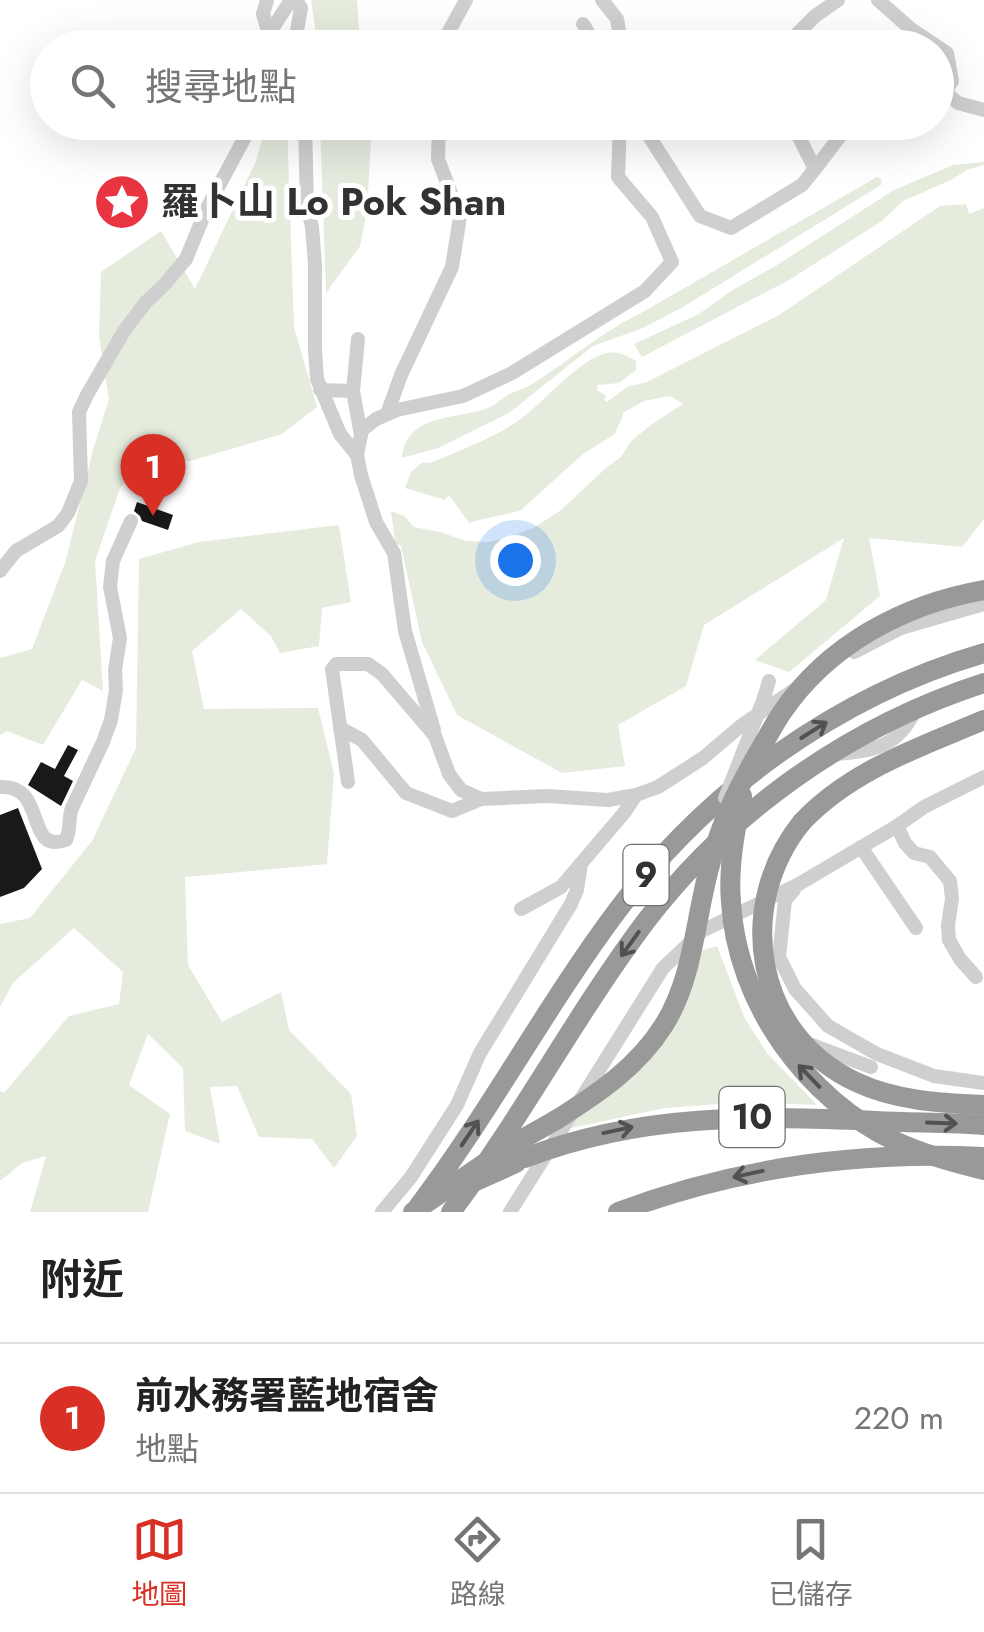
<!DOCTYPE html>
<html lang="zh-TW">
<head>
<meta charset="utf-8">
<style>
  body { margin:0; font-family:Jost,"Noto Sans TC",sans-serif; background:#f6f6f6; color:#222 }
  .you { position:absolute; left:515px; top:560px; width:35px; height:35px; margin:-25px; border:8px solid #fff; border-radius:50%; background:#1a73e8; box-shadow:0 0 0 15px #1a73e833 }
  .badge { display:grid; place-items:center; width:65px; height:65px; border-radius:50%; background:#d93025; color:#fff; font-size:32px; font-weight:700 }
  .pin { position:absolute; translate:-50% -82px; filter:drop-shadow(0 2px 5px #0008) }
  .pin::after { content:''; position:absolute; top:52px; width:35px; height:30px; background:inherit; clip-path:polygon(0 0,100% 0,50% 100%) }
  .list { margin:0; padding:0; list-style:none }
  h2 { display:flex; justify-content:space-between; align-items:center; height:130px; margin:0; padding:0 40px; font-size:42px }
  h2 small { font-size:32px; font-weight:400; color:#767676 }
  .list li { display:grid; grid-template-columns:65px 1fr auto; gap:30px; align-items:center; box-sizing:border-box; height:150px; padding:0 40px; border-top:2px solid #e0e0e0 }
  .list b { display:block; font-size:38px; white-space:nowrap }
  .list p { margin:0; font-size:32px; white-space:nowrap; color:#767676 }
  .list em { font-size:32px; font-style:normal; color:#767676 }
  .icon { flex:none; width:55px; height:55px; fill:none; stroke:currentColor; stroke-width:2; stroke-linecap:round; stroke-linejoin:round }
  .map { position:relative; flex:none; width:984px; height:1212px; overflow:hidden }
  .search { position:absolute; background:#fff; box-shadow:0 10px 40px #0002; left:30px; right:30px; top:30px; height:110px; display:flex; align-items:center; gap:25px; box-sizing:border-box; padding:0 35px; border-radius:55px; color:#767676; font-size:38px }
  .sheet { height:280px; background:#fff }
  nav { display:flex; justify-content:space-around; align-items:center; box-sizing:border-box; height:140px; border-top:2px solid #e0e0e0; background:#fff; font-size:28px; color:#767676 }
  nav a { display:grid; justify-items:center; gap:5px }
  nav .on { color:#d93025 }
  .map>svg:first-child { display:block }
  .green { fill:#e5ecde }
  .building { fill:#191919 }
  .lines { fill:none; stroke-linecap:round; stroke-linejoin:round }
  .minor { stroke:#cfcfcf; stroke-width:14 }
  .highway { stroke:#999; stroke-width:20 }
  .minor-bridge { stroke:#cfcfcf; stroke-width:14 }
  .highway-bridge { stroke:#999; stroke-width:20 }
  .oneway { stroke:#515151 }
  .labels { text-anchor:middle; stroke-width:10; stroke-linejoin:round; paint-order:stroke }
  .shield { fill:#fff; stroke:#707070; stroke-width:2.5 }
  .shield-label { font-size:35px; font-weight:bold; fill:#323232 }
  .poi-label { font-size:38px; font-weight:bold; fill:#323232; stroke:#fff; text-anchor:start }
</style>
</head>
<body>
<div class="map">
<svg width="984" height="1212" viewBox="0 0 984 1212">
  <rect width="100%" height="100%" fill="#fff"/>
  <g class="green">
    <polygon points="311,0 357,0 360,47 318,47"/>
    <polygon points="267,123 287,123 294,327 317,407 282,434 190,461 148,456 120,488 95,561 103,691 82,680 43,745 7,731 0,735 0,658 32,649 66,560 93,450 109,399 99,337 101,272 161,231 195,289 256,161"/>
    <polygon points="320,123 372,123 367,211 360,246 326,293"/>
    <polygon points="984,162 984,165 967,170 951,180 903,201 882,221 789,280 642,357 634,344 699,314 731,291 777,265 894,190 953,165"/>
    <path d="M877,177l5,3 -1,5 -198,122 -40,21 -50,18 -84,67 -71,35 -36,10c4,-45 54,-38 86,-50 8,-3 13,-9 20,-13 6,-4 14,-5 21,-9 39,-24 69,-52 112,-73z"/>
    <path d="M966,204l3,10 15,-6v311l-22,28 -93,-9 11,58 -91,76 -34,-12 71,-60 18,-62 -140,87 -18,61 -68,39 7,41 -63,7 -105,-58 -35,-73 -21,-96 -6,-3 -4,-32 13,5 10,11 26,5 26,9 22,1 21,-5 26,-10 26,-17 46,-43 14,-10 10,-16 21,-17 31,-20 -13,-8 -26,5 -20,11 -9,22 -32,20 -62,56c-17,6 -35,7 -52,13l-20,-28 -4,5 -40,-12 6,-16 12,-10 7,1c30,-13 64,-25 91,-44 23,-17 58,-60 86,-66 10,-3 20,3 29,8v9l-17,13 -21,2 -1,5 9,6 -2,4 3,2 20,-15 20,-5 132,-67 161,-109z"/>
    <polygon points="339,525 351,602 322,608 319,646 280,653 271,636 241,609 192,651 204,709 318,708 334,773 327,864 185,877 188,965 222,1022 281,992 289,1030 351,1094 357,1136 334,1168 312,1139 259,1137 237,1086 210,1087 220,1144 185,1131 183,1068 148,1034 129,1085 170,1114 148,1212 30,1212 46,1156 22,1163 0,1181 0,1091 4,1093 69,1016 119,1004 123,972 74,928 13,983 0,1007 0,924 30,918 92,841 136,748 139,559 199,542"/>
    <polygon points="717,946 745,1019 767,1053 817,1105 746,1102 665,1108 571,1128 580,1112 604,1098 701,951"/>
  </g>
  <g class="building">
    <polygon points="137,502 173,515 168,530 142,521 140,516 134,511"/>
    <polygon points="68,745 78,750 64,776 73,781 61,806 28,785 41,762 55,769"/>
    <polygon points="18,808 42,869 24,888 0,897 0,815"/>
  </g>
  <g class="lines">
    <g class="minor">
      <polyline points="267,0 263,14 268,31 272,29 291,0"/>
      <polyline points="602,0 617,19 622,48"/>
      <polyline points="878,0 911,29 947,53 952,81 945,92 936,93"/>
      <polyline points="583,24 589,34 592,48"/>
      <polyline points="266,48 268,31"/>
      <polyline points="294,48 301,8 296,0"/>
      <polyline points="445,48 448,33 466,0"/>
      <polyline points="783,48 815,16 838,0"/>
      <polyline points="945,92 958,103 984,110"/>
      <polyline points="305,122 307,206 312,227 315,264 315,350 317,379 340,434 357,455 361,475 376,522 394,553 405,631 434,730"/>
      <polyline points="640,122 700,216 731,228 802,185 815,169 799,137 785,122"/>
      <polyline points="815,169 844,131 860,122"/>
      <polyline points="358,339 353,391 361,435"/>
      <polyline points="320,390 353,391"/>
      <polyline points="387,414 401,375 452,267 460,217 438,159 439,122"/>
      <polyline points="357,455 362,430 376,419 397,410 463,396 512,373 645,291 672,262 652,217 618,177 620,122"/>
      <polyline points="0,571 16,551 58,526 68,513 81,481 79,412 87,395 124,331 146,302 164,285 186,259 207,208 253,122"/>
      <polyline points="854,652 901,628 984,604"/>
      <polyline points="764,698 769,681"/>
      <polyline points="340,728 362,740 406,793 452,811 481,799"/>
      <path d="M834,754c37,-2 65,-7 81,-44"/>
      <polyline points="348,782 332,669 336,664 368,664 382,674 435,736 449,774 461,790 481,799 547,796 608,800 636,795 658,787 703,758 742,725 794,690"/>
      <path d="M0,787c48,-3 24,68 66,53 5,-11 2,-21 6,-32l31,-66 8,-22 5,-30 -1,-20 5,-32 -10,-51 3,-26 18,-40"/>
      <polyline points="897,826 905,843 914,853 930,857 950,881 952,899 948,925 949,940 960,959 976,977"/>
      <polyline points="861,847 916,928"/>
      <polyline points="794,890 785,900 779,957 795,989 828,1026 877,1054 934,1076 984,1083"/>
      <polyline points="521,909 561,887 624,813 636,795"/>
      <polyline points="812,1045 871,1067"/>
      <polyline points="382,1212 411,1177 457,1105 480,1053 571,904 577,890 581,864"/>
      <polyline points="510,1212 663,968 702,931 799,884 897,826 924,807 984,777"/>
    </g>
    <g class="highway">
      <path d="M802,822c49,-52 118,-75 182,-102"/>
      <polyline points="510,1146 556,1120"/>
      <path d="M418,1207c72,-95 128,-201 199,-296 90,-121 222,-216 367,-258"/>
      <path d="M451,1212c70,-93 125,-198 195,-291 85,-111 205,-195 338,-238"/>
      <path d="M618,1212c117,-44 241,-61 366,-55"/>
    </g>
    <polyline class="minor-bridge" points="725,798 764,698"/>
    <g class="highway-bridge">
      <path d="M742,796c-7,34 -14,72 -11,106 6,101 75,197 166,240 28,13 58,21 87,28"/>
      <path d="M802,822c-68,84 -48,212 54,260 40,19 85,21 128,23"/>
      <path d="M556,1120c41,-26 81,-52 108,-95 30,-48 31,-107 46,-160 11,-43 26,-73 48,-112 8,-13 15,-27 23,-39 46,-69 123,-110 203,-124"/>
      <path d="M525,1158c116,-45 229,-42 351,-37 36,2 72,1 108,4"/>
      <polyline points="476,1181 516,1163"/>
      <polyline points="413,1212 510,1146"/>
    </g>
  </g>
  <defs><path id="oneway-shaft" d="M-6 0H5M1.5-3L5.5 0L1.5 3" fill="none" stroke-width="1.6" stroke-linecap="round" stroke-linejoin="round" transform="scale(2.5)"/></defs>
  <g class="oneway">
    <use href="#oneway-shaft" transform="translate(814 730) rotate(-32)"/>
    <use href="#oneway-shaft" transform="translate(630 944) rotate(126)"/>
    <use href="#oneway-shaft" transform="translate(809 1076) rotate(-134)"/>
    <use href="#oneway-shaft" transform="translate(942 1123) rotate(2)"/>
    <use href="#oneway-shaft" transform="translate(618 1130) rotate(-12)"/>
    <use href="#oneway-shaft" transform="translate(470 1133) rotate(-56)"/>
    <use href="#oneway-shaft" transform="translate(748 1174) rotate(168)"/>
  </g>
  <defs>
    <g id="sight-disc" transform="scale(2.875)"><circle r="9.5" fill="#e93542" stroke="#fff"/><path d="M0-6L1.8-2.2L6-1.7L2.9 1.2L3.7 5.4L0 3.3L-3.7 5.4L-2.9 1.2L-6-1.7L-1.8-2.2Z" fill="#fff"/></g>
  </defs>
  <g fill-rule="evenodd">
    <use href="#sight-disc" x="122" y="202"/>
  </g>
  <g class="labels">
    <g class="shield">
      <rect x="623.5" y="845" width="45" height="60" rx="8"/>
      <rect x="719.5" y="1087" width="65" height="60" rx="8"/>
    </g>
    <g class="shield-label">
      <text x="646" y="887">9</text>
      <text x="752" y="1129">10</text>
    </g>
    <g class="poi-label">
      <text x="161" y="215">羅卜山 Lo Pok Shan</text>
    </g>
  </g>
</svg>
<div class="you"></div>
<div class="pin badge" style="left:153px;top:516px">1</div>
<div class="search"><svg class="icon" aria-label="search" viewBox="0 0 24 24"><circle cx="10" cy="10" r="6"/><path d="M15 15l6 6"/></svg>搜尋地點</div>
</div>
<section class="sheet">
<h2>附近<small></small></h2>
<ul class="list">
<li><span class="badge">1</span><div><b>前水務署藍地宿舍</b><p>地點</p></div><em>220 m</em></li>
</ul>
</section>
<nav>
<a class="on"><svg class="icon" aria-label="map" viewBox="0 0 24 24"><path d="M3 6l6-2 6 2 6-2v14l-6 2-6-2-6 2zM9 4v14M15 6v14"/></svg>地圖</a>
<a><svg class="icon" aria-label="directions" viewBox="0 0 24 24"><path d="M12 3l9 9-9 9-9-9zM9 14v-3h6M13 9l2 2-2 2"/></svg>路線</a>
<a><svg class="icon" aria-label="saved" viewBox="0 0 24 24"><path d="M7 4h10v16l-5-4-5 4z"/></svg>已儲存</a>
</nav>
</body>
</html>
